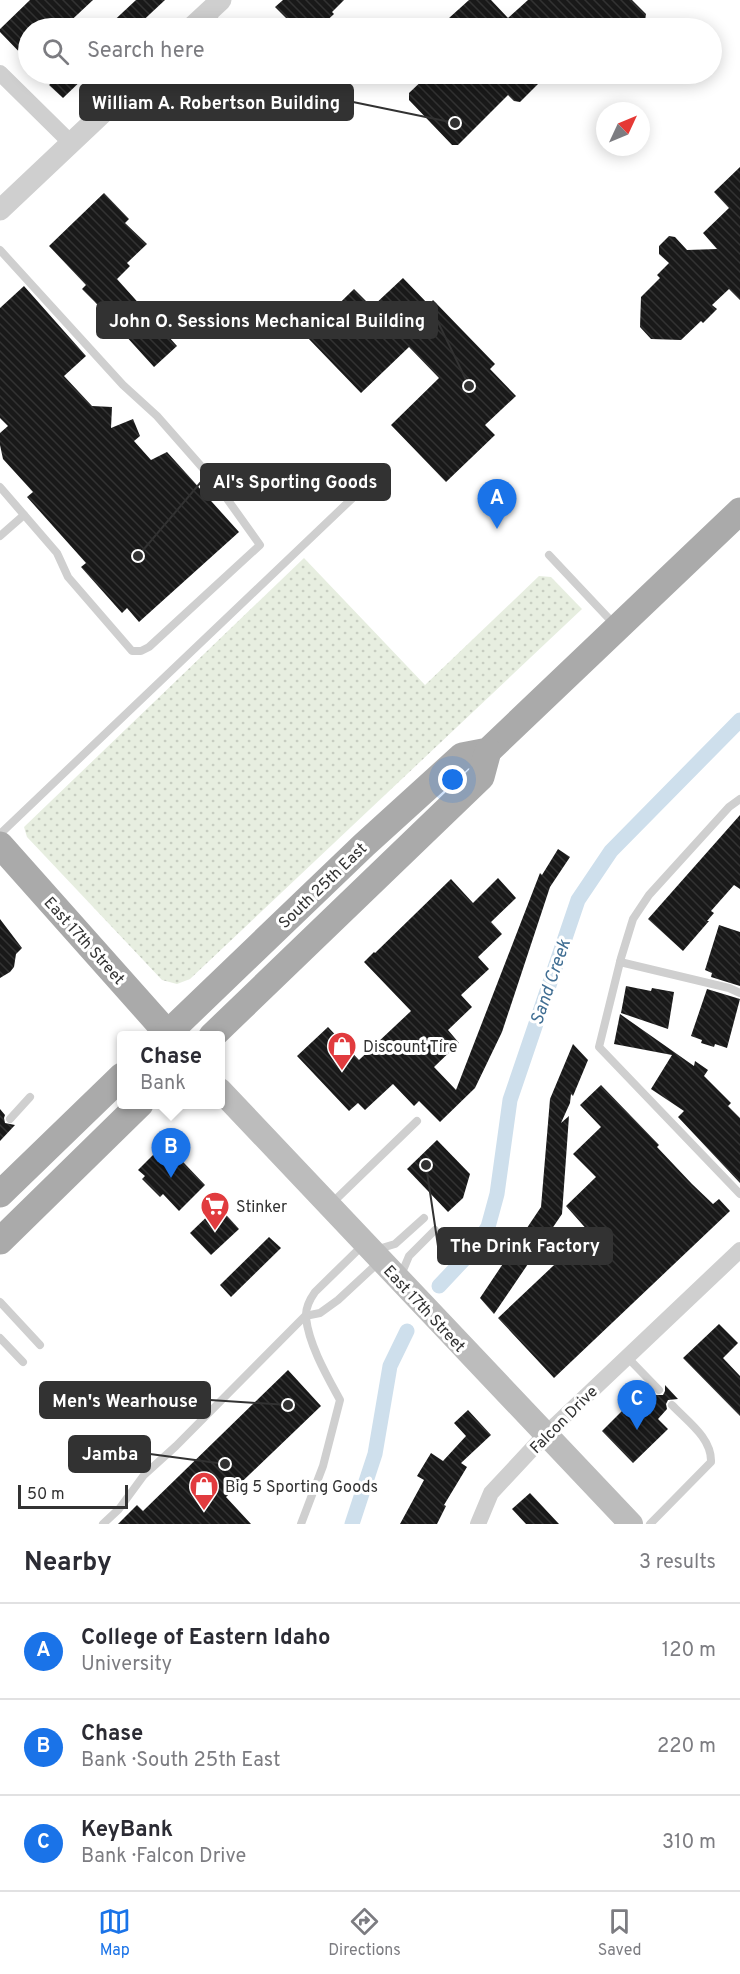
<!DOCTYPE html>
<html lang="en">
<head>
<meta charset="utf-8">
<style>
  body { margin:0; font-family:Overpass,sans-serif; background:#f2f2f3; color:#2b2b33 }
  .compass { position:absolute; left:596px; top:102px; width:54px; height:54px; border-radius:50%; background:#fff; box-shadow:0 3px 15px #0003; rotate:46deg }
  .scale { position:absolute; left:18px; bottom:15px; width:110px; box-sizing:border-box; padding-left:6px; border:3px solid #323232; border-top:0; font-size:16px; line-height:21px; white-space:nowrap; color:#323232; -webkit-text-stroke:4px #fff; paint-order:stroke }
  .you { position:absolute; left:453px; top:780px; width:21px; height:21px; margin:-15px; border:4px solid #fff; border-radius:50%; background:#1a73e8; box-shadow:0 0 0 9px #1a73e833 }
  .badge { display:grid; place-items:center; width:39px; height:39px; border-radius:50%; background:#1a73e8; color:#fff; font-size:20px; font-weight:700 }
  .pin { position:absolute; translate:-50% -50px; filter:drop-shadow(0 2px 3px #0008) }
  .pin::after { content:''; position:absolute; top:32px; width:21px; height:18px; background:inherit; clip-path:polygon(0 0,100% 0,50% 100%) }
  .popup { position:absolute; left:117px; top:1031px; width:108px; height:78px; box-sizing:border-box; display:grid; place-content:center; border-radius:6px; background:#fff; filter:drop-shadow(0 2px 4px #0005); font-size:20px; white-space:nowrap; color:#7c7c81 }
  .popup b { font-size:22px; color:#2b2b33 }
  .popup::after { content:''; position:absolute; left:50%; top:100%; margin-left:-12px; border:12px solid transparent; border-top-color:#fff }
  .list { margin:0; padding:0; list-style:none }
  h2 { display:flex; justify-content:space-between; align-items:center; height:78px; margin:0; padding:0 24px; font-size:26px }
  h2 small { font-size:20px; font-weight:400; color:#7c7c81 }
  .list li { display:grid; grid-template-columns:39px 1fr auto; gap:18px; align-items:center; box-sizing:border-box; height:96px; padding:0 24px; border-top:2px solid #e1e1e2 }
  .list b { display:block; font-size:22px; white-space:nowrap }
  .list p { margin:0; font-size:20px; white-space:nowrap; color:#7c7c81 }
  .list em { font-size:20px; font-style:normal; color:#7c7c81 }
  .icon { flex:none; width:33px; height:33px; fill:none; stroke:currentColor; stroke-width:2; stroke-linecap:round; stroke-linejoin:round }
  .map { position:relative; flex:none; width:740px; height:1524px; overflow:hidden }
  .search { position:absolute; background:#fff; box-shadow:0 3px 15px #0003; left:18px; right:18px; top:18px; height:66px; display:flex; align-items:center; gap:15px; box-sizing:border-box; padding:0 21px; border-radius:33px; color:#7c7c81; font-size:22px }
  .sheet { height:366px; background:#fff }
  nav { display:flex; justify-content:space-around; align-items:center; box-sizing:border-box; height:84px; border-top:2px solid #e1e1e2; background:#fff; font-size:16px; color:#7c7c81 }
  nav a { display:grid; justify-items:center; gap:3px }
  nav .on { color:#1a73e8 }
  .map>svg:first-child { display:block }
  .grass { fill:url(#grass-dots) }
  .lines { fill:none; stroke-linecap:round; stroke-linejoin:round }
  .canal { stroke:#cedfec; stroke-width:15 }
  .building { fill:url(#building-back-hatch) }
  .service { stroke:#cfcfcf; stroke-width:8 }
  .minor { stroke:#cfcfcf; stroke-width:16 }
  .tertiary { stroke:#cfcfcf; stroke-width:21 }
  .secondary { stroke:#bcbcbc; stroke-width:24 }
  .primary { stroke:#aaa; stroke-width:27 }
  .labels { text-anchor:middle; stroke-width:6; stroke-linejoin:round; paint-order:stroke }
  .street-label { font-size:16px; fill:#323232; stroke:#fff }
  .poi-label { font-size:16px; fill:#323232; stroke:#fff; text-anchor:start }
  .water-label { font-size:18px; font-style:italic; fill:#406e93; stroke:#fff }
  .leader { fill:none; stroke:#323232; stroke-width:2 }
  .callout-dot { fill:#323232; stroke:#fff; stroke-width:2 }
  .callout { fill:#323232; stroke:#323232; stroke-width:2 }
  .callout-label { font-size:18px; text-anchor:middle; font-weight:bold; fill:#fff }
</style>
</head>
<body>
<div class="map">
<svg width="740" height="1524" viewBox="0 0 740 1524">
  <defs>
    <pattern id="grass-dots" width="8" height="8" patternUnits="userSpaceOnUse" patternTransform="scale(1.5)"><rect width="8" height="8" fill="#e7eee0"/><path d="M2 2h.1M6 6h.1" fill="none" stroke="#c7cdc1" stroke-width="1.8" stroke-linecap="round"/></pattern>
    <pattern id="building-back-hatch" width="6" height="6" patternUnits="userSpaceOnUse" patternTransform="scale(1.5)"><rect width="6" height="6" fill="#191919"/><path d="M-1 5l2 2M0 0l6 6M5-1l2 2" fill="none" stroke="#323232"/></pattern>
  </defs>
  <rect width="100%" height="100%" fill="#fff"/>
  <polygon class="grass" points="304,558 425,685 539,576 551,577 582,609 190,979 177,984 162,980 27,837 24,827"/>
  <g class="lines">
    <g class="canal">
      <polyline points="439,1286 471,1252 488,1227 497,1194 510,1100 578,900 611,851 740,720"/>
      <polyline points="352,1524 375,1454 390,1366 407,1331"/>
    </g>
  </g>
  <g class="building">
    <polygon points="30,0 93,0 63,28 28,28 28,61 0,32 0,29"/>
    <polygon points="136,0 165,0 135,28 106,28"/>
    <polygon points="283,0 344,0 332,12 334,14 319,28 296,28 275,7"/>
    <polygon points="469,0 491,0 508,18 528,0 632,0 646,14 645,21 637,28 448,28 449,18"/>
    <polygon points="61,74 88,74 63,98 49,85"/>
    <polygon points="429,74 548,74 520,102 514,101 508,95 458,145 452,145 409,100 409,93"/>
    <polygon points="740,167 740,300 729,289 712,305 717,309 703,323 701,321 681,340 651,339 640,327 641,297 660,278 657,275 669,263 659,254 659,246 669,236 675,237 687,250 717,249 703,233 729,208 714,192"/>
    <polygon points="104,193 129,219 125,223 147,244 127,263 130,266 117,279 177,346 154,367 94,301 82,289 86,285 49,246"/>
    <polygon points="403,278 429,305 433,300 495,364 490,369 516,396 485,425 495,435 446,482 391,425 439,378 409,347 361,393 306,336 354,289 372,307"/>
    <polygon points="24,286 86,356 64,376 92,406 112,407 111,428 133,419 140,436 134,441 151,460 167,452 239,532 139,622 127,608 122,613 81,567 86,563 27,497 33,492 3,459 0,445 0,433 8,426 0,418 0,308"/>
    <polygon points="740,815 740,889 734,885 711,911 714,913 707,921 709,921 683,951 648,919"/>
    <polygon points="558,849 570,857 550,887 502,1032 475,1088 440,1122 419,1101 414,1106 393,1084 365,1110 358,1103 349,1111 297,1056 328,1027 359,1060 411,1011 364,962 374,952 375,953 451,879 473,903 498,878 516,898 491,922 502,934 478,957 489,969 461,995 472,1007 448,1030 459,1043 434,1067 456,1090 540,873 542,875"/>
    <polygon points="0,919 22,948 16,954 14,967 10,972 0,978"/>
    <polygon points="719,925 740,932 740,986 711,977 712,973 705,970"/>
    <polygon points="626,986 651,991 652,988 674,992 668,1029 621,1013"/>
    <polygon points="707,989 740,999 727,1048 715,1044 714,1047 701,1043 702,1040 691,1036"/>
    <polygon points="620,1014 694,1066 695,1061 708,1070 704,1076 731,1103 728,1106 740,1118 740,1183 678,1117 684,1111 651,1089 672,1055 614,1044"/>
    <polygon points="573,1044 588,1060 573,1096 571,1094 570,1103 561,1123 569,1116 562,1214 494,1314 480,1298 541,1207 550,1099"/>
    <polygon points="601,1085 659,1145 657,1147 692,1184 713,1204 719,1199 730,1211 554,1378 498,1318 589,1232 566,1206 596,1177 573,1154 601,1127 580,1105"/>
    <polygon points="0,1109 5,1115 4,1118 5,1123 15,1125 0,1141"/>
    <polygon points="437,1140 470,1174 463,1198 448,1212 407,1169"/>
    <polygon points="165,1143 205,1185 179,1211 163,1194 160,1197 142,1179 145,1176 138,1170"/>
    <polygon points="218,1206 239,1229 211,1255 190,1233"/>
    <polygon points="269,1237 281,1248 231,1297 220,1285"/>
    <polygon points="719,1324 738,1343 723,1358 740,1376 740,1416 683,1358"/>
    <polygon points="288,1370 321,1406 226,1497 251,1524 118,1524 137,1505 143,1511"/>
    <polygon points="665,1385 678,1399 668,1400 666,1404 667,1409 658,1419 668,1429 633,1463 602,1431 629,1404 644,1405 655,1395 663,1395 665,1391"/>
    <polygon points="468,1410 491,1435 461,1463 467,1467 444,1505 446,1506 437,1524 400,1524 424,1480 417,1476 431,1453 443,1461 466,1436 454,1423"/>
    <polygon points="530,1493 559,1524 526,1524 512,1509"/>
  </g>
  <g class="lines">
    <g class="service">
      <polyline points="208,13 223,28"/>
      <polyline points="266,74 304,112"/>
      <polyline points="0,250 123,385 157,416 215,482 260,545 149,647 141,651 132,651 68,577 57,553 0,487"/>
      <polyline points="0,536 24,515"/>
      <polyline points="549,555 614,624"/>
      <polyline points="740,799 729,807 649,895 633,919 621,958 599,1047 740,1194"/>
      <polyline points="0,834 361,490"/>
      <polyline points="620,962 729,988 740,993"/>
      <polyline points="10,1119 30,1097"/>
      <polyline points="331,1204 417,1121"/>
      <polyline points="375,1250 395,1244 424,1218"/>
      <polyline points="401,1275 409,1256 435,1230"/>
      <polyline points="0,1302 40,1345"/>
      <polyline points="0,1338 23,1362"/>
      <polyline points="627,1357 659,1390"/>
      <polyline points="103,1524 119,1509 144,1475 176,1446 305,1316 320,1313 338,1300 379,1262"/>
      <path d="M301,1524l22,-58 17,-66c-13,-24 -31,-55 -34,-82 -1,-10 4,-19 9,-26l48,-47"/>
      <path d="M650,1524l61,-62c1,-24 -24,-41 -39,-57"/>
    </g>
    <g class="minor">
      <polyline points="0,73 70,142"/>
      <polyline points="478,1524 491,1493 546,1434 740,1250"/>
    </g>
    <g class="tertiary">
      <polyline points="191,28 221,0"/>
      <polyline points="0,210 144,74"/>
    </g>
    <polyline class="secondary" points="220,1090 631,1524"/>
    <g class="primary">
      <polyline points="0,845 170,1036"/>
      <polyline points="165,1036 364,845 462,756 488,751 740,511"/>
      <polyline points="212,1036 481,777 488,751"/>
      <polyline points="0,1194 122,1076"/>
      <polyline points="0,1241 140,1104"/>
    </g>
  </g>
  <defs>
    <g id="shop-pin" transform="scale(1.5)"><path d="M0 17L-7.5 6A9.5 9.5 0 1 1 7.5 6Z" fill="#e13b3e" stroke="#fff"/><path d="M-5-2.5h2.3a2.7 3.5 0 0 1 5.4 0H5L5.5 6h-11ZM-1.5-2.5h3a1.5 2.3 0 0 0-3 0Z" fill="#fff"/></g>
    <g id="supermarket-pin" transform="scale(1.5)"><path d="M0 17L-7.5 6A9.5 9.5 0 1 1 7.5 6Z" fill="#e13b3e" stroke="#fff"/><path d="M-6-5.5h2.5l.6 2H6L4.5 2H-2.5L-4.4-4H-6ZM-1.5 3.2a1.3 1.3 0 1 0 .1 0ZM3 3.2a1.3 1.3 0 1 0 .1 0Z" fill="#fff"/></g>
  </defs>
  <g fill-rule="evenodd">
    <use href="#shop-pin" x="342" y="1046"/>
    <use href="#supermarket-pin" x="215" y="1206"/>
    <use href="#shop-pin" x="204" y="1486"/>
  </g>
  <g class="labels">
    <g class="street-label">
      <text transform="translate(322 885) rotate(-44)" y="6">South 25th East</text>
      <text transform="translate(85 940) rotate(48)" y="6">East 17th Street</text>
      <text transform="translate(425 1308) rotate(47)" y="6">East 17th Street</text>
      <text transform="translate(563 1419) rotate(-45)" y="6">Falcon Drive</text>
    </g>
    <g class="poi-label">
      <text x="363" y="1052">Discount Tire</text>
      <text x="236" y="1212">Stinker</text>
      <text x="225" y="1492">Big 5 Sporting Goods</text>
    </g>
    <g class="water-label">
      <text transform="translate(550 982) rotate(-71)" y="6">Sand Creek</text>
    </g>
  </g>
  <path class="leader" d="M455 123L353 102M469 386L437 320M138 556L201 482M426 1165L438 1246M288 1405L210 1400M225 1464L150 1454"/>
  <g class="callout-dot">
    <circle cx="455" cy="123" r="6"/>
    <circle cx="469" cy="386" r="6"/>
    <circle cx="138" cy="556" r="6"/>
    <circle cx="426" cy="1165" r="6"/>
    <circle cx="288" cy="1405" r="6"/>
    <circle cx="225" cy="1464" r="6"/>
  </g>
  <g class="callout">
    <rect x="80" y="84" width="273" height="36" rx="6"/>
    <rect x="97" y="302" width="340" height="36" rx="6"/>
    <rect x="201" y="464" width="189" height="36" rx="6"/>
    <rect x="438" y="1228" width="174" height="36" rx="6"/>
    <rect x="40" y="1382" width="170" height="36" rx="6"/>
    <rect x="69" y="1436" width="81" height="36" rx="6"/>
  </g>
  <g class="callout-label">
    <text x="216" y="109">William A. Robertson Building</text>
    <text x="267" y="327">John O. Sessions Mechanical Building</text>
    <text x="295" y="488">Al's Sporting Goods</text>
    <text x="525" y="1252">The Drink Factory</text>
    <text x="125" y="1407">Men's Wearhouse</text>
    <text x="110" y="1460">Jamba</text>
  </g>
</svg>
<svg class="compass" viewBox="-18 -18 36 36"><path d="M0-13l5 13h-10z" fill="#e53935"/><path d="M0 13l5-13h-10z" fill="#7c7c81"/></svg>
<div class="scale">50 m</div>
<div class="you"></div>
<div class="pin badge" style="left:497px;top:529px">A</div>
<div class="pin badge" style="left:171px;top:1178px">B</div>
<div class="popup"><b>Chase</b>Bank</div>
<div class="pin badge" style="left:637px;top:1430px">C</div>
<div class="search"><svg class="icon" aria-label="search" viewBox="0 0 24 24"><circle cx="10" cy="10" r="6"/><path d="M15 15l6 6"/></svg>Search here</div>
</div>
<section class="sheet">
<h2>Nearby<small>3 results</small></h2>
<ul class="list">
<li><span class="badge">A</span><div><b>College of Eastern Idaho</b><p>University</p></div><em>120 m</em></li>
<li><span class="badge">B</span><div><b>Chase</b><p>Bank · South 25th East</p></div><em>220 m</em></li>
<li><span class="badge">C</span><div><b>KeyBank</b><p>Bank · Falcon Drive</p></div><em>310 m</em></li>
</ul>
</section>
<nav>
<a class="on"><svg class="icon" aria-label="map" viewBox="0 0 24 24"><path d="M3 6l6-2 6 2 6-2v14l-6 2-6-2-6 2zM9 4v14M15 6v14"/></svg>Map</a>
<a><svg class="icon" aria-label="directions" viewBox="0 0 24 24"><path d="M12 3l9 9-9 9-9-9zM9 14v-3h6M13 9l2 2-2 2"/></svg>Directions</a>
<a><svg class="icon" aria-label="saved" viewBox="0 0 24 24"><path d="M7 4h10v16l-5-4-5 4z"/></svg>Saved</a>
</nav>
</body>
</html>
